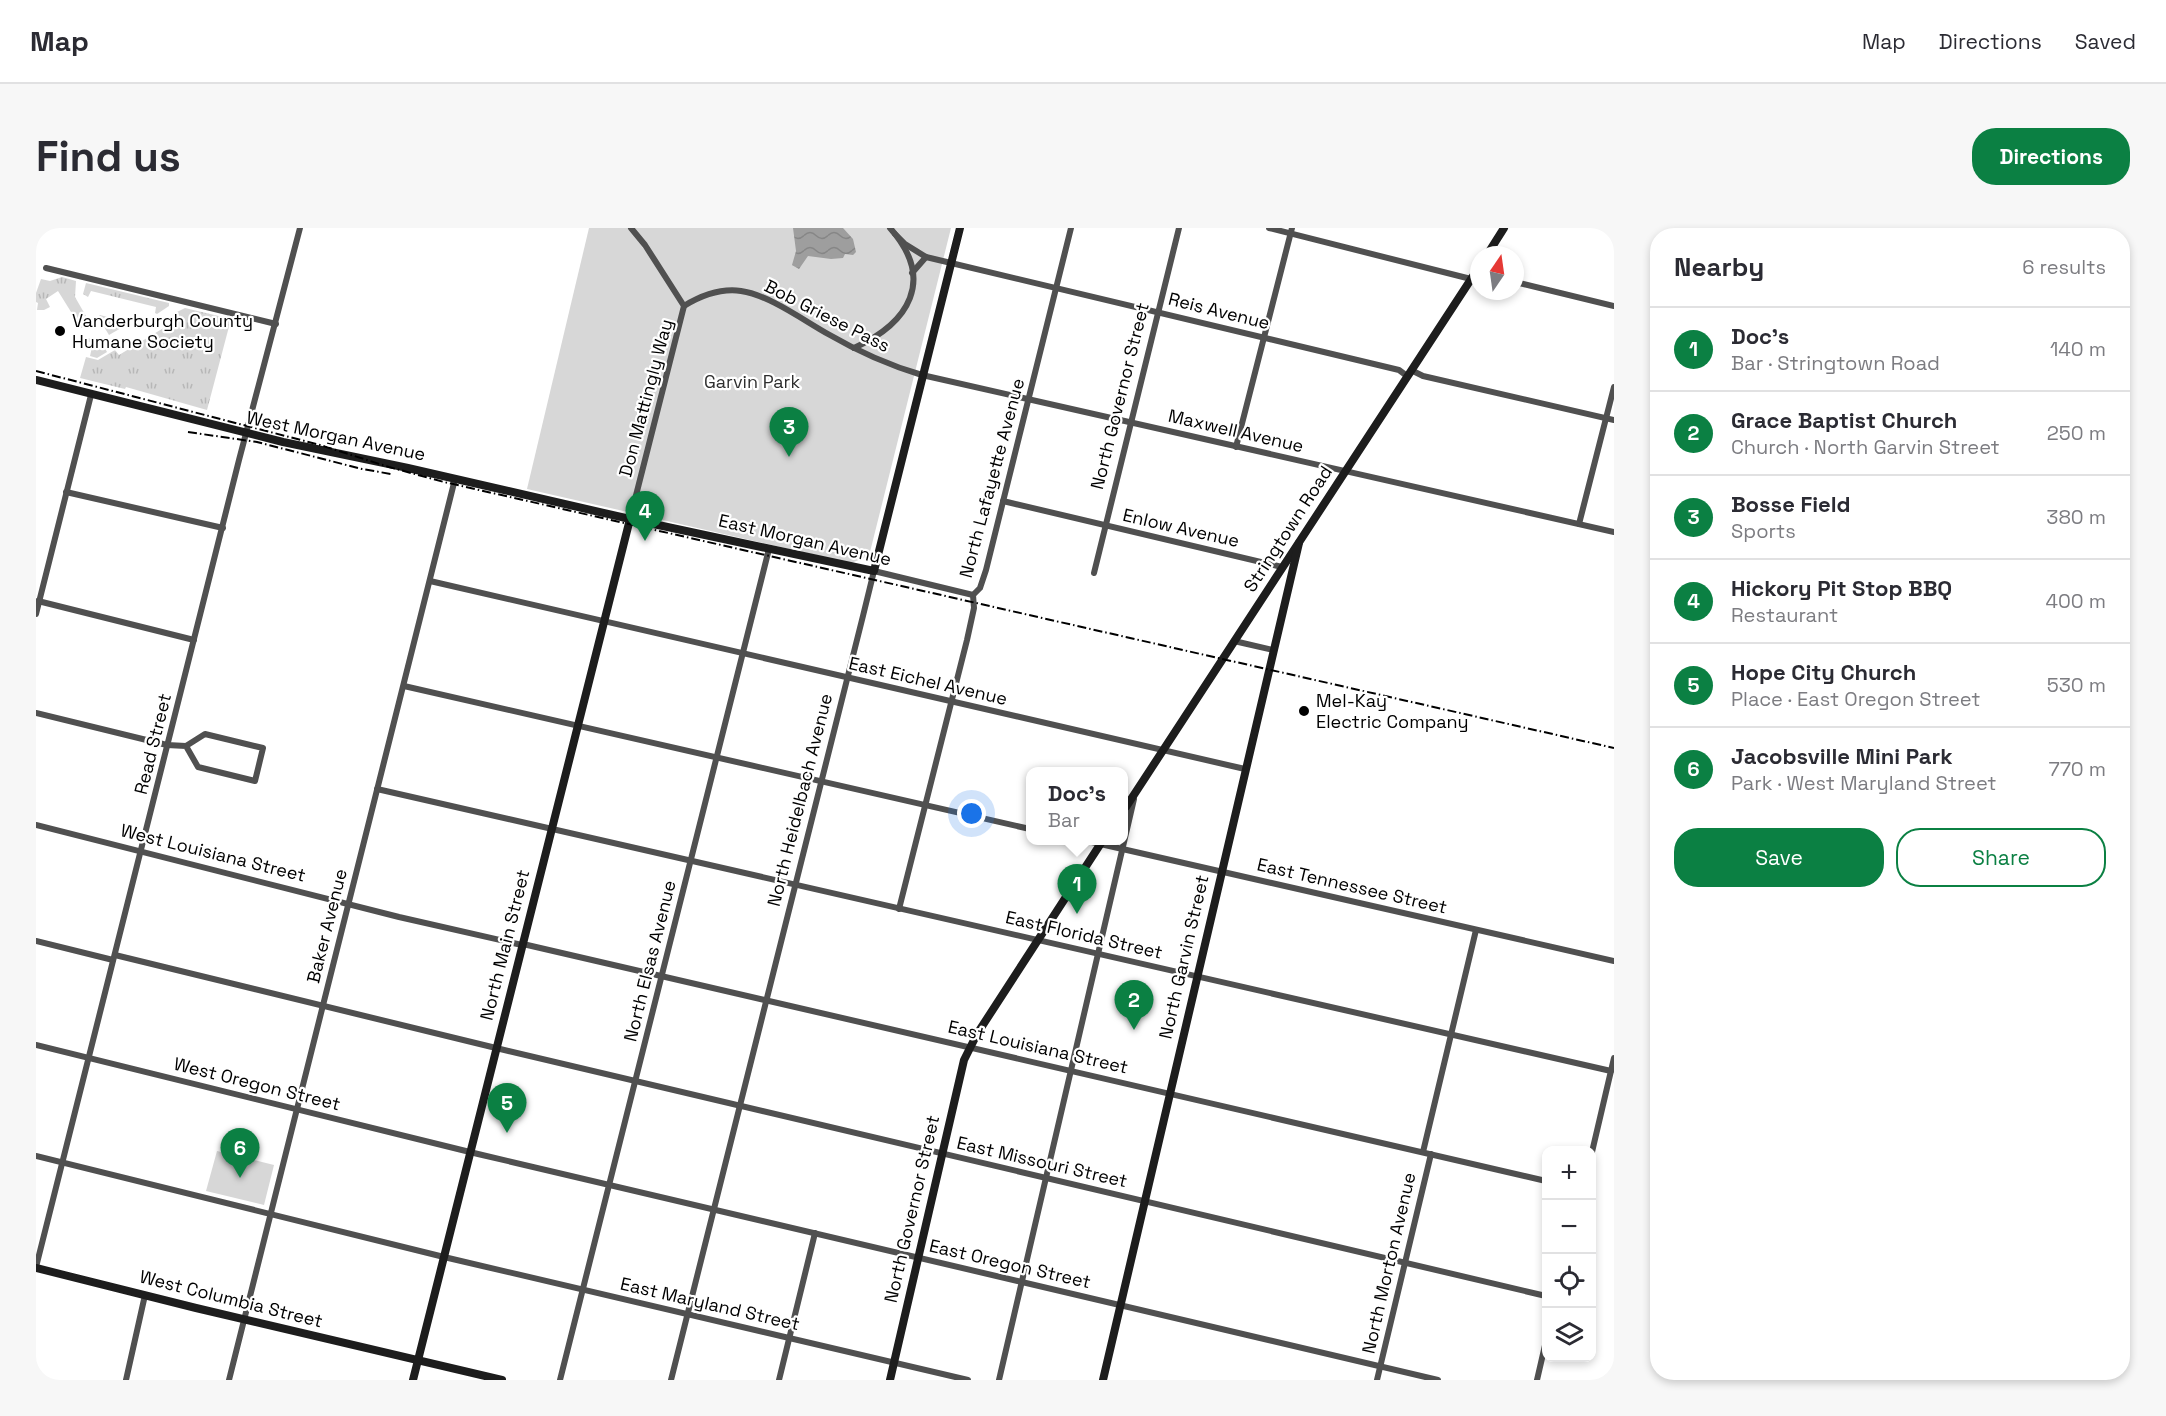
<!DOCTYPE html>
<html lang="en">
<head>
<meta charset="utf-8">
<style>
  body { margin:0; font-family:"Space Grotesk",sans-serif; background:#f7f7f7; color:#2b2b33 }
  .controls { position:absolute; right:18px; bottom:18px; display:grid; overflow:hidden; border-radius:12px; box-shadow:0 3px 9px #0003 }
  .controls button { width:54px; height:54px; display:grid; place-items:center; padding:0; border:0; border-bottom:2px solid #e1e1e2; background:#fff; color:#2b2b33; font:30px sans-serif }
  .compass { position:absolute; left:1434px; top:18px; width:54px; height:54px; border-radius:50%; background:#fff; box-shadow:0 3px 9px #0003; rotate:13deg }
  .you { position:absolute; left:936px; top:586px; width:21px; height:21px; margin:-15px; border:4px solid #fff; border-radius:50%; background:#1a73e8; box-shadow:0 0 0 9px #1a73e833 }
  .badge { display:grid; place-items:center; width:39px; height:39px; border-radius:50%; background:#0b8043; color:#fff; font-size:20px; font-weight:700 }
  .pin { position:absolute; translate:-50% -50px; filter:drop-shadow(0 2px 3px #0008) }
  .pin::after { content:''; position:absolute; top:32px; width:21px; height:18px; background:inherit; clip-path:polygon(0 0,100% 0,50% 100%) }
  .popup { position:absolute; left:990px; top:539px; width:102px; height:78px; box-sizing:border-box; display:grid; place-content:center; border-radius:12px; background:#fff; filter:drop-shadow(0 2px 4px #0005); font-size:20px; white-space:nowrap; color:#7c7c81 }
  .popup b { font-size:22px; color:#2b2b33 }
  .popup::after { content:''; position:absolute; left:50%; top:100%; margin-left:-12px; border:12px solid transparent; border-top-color:#fff }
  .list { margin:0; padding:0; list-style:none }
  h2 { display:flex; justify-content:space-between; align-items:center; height:78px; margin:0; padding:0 24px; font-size:26px }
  h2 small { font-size:20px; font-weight:400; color:#7c7c81 }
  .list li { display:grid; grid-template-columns:39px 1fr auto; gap:18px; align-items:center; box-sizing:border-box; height:84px; padding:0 24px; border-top:2px solid #e1e1e2 }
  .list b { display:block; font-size:22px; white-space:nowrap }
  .list p { margin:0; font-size:20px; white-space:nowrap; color:#7c7c81 }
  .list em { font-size:20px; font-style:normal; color:#7c7c81 }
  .actions { display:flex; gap:12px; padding:18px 24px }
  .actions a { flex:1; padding:14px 0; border:2px solid #0b8043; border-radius:24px; text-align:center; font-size:21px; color:#0b8043 }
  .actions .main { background:#0b8043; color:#fff }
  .icon { flex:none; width:33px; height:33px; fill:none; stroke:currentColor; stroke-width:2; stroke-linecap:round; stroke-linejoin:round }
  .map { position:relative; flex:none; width:1578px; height:1152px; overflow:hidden; border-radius:24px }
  header { display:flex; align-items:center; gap:36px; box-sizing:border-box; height:84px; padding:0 30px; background:#fff; border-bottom:2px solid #e1e1e2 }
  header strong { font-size:28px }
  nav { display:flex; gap:33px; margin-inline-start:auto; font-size:21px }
  .intro { display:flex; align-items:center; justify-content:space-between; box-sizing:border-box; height:144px; padding:0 36px }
  h1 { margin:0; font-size:42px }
  .button { padding:15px 27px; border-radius:24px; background:#0b8043; color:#fff; font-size:21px; font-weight:700 }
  main { display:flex; gap:36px; padding:0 36px }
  aside { flex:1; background:#fff; border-radius:24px; box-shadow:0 3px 9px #0003 }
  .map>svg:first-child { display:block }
  .grass { fill:url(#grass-tufts) }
  .park { fill:#d7d7d7 }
  .water { fill:url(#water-waves) }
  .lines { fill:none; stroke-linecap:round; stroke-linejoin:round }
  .street { stroke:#505050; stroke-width:6 }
  .secondary { stroke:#1d1d1d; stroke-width:8 }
  .rail { stroke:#000; stroke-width:2; stroke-dasharray:9 3 1.5 3; stroke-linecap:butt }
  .poi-dot { fill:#000; stroke:#fff; stroke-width:2 }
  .labels { text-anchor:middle; stroke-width:4.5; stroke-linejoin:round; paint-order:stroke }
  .street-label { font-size:18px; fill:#000; stroke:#fff }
  .poi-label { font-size:18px; fill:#000; stroke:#fff; text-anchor:start }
  .park-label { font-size:18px; fill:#2e2e2e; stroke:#fff }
</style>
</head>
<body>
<header>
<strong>Map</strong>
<nav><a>Map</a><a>Directions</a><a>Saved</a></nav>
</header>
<div class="intro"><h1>Find us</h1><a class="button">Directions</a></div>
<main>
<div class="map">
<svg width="1578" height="1152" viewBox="0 0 1578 1152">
  <defs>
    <pattern id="grass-tufts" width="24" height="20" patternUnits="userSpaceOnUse" patternTransform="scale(1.5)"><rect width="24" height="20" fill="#d7d7d7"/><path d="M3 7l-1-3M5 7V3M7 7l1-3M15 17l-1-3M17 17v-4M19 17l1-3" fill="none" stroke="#b7b7b7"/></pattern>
    <pattern id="water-waves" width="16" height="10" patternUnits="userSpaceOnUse" patternTransform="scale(1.5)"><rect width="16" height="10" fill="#9e9e9e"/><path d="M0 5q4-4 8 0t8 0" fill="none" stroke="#868686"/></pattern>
  </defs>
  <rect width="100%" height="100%" fill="#fff"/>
  <g class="grass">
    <polygon points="26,49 40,53 39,69 54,95 45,100 22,63 10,71 14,79 8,82 1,82 2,75 0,74 0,65 5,51 14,53"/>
    <polygon points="50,55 133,75 133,78 121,86 119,85 120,79 55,63 52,69 47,66"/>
    <polygon points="149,80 195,91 171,182 90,159 89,161 44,150 50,129 62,132 79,122 83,127 144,90 141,84"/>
    <polygon points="64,87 91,94 92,96 73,107 62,89"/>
    <polygon points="47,109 65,113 71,124 61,130 54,128 57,115 46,112"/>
  </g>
  <g class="park">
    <polygon points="553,0 915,0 833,328 815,335 491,261"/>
    <polygon points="181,923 238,937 228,977 170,963"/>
  </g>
  <polygon class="water" points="757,0 807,0 817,11 820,24 817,27 809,26 807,30 795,31 772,28 763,41 756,37 760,23"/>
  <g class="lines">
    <g class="street">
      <polyline points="1233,0 1435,51"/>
      <polyline points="859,6 869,16 890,29 1363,142 1371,148"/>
      <polyline points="10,40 240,96"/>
      <polyline points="876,45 890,29"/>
      <polyline points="1479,54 1578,78"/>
      <path d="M648,78c18,-11 36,-18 57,-15 28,4 62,29 87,43 31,18 60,31 94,41l692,157"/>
      <path d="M818,120c55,-25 82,-68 36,-120"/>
      <polyline points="1378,138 1377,143 1387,148 1578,192"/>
      <polyline points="1200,219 1256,0"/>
      <polyline points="30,264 187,300"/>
      <polyline points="967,273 1246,339"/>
      <polyline points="594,291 648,78 609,17 595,0"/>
      <polyline points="1543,296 1578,159"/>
      <polyline points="1058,345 1143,0"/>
      <polyline points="394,353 1209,541"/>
      <polyline points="937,367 944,360 950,342 1035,0"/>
      <polyline points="2,373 158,412"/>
      <polyline points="0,386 55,167"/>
      <polyline points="1198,413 1237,422"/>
      <polyline points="368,458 994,601"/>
      <polyline points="0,485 131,517 150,518 169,506 227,520 219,553 162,539 150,518"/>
      <polyline points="341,561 1575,843"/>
      <polyline points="0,597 363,689 486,717"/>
      <polyline points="1047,612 1578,733"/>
      <polyline points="863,681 931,412 938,380 937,367"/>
      <polyline points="0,713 77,732"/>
      <polyline points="487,716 1510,953"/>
      <polyline points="79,727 460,820 1510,1068"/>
      <polyline points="0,817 442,926 1402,1152"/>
      <polyline points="1387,924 1440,702"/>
      <polyline points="1556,924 1578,830"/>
      <polyline points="0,928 408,1029 932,1152"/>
      <polyline points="0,1039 203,232 264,0"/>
      <polyline points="0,1150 9,1152"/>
      <polyline points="90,1152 109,1067"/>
      <polyline points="193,1152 419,251"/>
      <polyline points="524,1152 733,321"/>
      <path d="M635,1152c67,-270 137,-539 203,-809l99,24"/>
      <polyline points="743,1152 779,1005"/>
      <polyline points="963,1152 1098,571"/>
      <polyline points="1341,1152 1395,926"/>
      <polyline points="1501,1152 1510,1113"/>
    </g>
    <g class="secondary">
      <polyline points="1451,27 1468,0"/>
      <polyline points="0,152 247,214 372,240 594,291 838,343 924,0"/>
      <polyline points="1088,582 1443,39"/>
      <polyline points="0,1040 160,1080 466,1152"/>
      <polyline points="377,1152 594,291"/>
      <polyline points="854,1152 928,832 941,806 1067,612"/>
      <polyline points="1067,1152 1263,315"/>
    </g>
    <g class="rail">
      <polyline points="0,143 284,217 353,239 408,254 1578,520"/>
      <polyline points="152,204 221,214 326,241 355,246"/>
    </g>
  </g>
  <g class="poi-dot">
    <circle cx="24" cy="103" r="6"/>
    <circle cx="1268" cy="483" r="6"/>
  </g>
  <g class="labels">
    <g class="street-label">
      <text transform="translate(1183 83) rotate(14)" y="6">Reis Avenue</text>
      <text transform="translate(791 88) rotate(27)" y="6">Bob Griese Pass</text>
      <text transform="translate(1084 168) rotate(-76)" y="6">North Governor Street</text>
      <text transform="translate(610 170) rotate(-75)" y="6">Don Mattingly Way</text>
      <text transform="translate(1200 203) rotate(13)" y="6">Maxwell Avenue</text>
      <text transform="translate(300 208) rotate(12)" y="6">West Morgan Avenue</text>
      <text transform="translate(956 250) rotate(-75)" y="6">North Lafayette Avenue</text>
      <text transform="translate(1145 300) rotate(13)" y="6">Enlow Avenue</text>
      <text transform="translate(1252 301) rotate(-57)" y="6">Stringtown Road</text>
      <text transform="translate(769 312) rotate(13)" y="6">East Morgan Avenue</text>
      <text transform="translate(892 453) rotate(13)" y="6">East Eichel Avenue</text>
      <text transform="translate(117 516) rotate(-76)" y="6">Read Street</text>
      <text transform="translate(764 572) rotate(-76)" y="6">North Heidelbach Avenue</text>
      <text transform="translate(177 625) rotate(14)" y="6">West Louisiana Street</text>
      <text transform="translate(1316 658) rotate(13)" y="6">East Tennessee Street</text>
      <text transform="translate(291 698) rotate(-76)" y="6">Baker Avenue</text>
      <text transform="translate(1048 707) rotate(13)" y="6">East Florida Street</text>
      <text transform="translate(469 717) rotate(-76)" y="6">North Main Street</text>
      <text transform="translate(1148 729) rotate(-77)" y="6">North Garvin Street</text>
      <text transform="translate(614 733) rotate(-76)" y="6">North Elsas Avenue</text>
      <text transform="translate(1002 819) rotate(13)" y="6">East Louisiana Street</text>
      <text transform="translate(221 856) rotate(14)" y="6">West Oregon Street</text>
      <text transform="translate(1006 934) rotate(13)" y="6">East Missouri Street</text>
      <text transform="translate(876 981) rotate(-77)" y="6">North Governor Street</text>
      <text transform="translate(1353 1035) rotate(-77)" y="6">North Morton Avenue</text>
      <text transform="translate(974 1036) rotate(13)" y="6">East Oregon Street</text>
      <text transform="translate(195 1071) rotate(14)" y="6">West Columbia Street</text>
      <text transform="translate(674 1076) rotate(13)" y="6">East Maryland Street</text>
    </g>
    <g class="poi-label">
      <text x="36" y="99">Vanderburgh County<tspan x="36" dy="21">Humane Society</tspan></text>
      <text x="1280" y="479">Mel-Kay<tspan x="1280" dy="21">Electric Company</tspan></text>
    </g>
    <g class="park-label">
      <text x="716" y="160">Garvin Park</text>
    </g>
  </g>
</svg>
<div class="controls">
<button>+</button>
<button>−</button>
<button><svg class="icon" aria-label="locate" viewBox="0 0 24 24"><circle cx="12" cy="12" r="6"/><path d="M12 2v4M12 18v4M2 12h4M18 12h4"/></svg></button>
<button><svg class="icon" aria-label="layers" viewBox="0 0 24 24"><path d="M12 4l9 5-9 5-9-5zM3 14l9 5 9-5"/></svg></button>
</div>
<svg class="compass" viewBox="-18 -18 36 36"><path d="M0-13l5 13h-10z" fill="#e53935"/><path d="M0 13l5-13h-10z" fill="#7c7c81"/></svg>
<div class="you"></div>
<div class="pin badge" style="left:1041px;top:686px">1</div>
<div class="popup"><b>Doc's</b>Bar</div>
<div class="pin badge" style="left:1098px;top:802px">2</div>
<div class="pin badge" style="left:753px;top:229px">3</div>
<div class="pin badge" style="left:609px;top:313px">4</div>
<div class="pin badge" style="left:471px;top:905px">5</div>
<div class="pin badge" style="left:204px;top:950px">6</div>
</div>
<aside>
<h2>Nearby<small>6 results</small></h2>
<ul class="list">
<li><span class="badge">1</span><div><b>Doc's</b><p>Bar · Stringtown Road</p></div><em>140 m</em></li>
<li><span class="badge">2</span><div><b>Grace Baptist Church</b><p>Church · North Garvin Street</p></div><em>250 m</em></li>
<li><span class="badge">3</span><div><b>Bosse Field</b><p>Sports</p></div><em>380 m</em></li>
<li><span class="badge">4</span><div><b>Hickory Pit Stop BBQ</b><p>Restaurant</p></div><em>400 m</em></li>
<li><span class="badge">5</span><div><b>Hope City Church</b><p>Place · East Oregon Street</p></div><em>530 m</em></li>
<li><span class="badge">6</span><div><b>Jacobsville Mini Park</b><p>Park · West Maryland Street</p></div><em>770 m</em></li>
</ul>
<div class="actions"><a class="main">Save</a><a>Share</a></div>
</aside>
</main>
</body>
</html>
